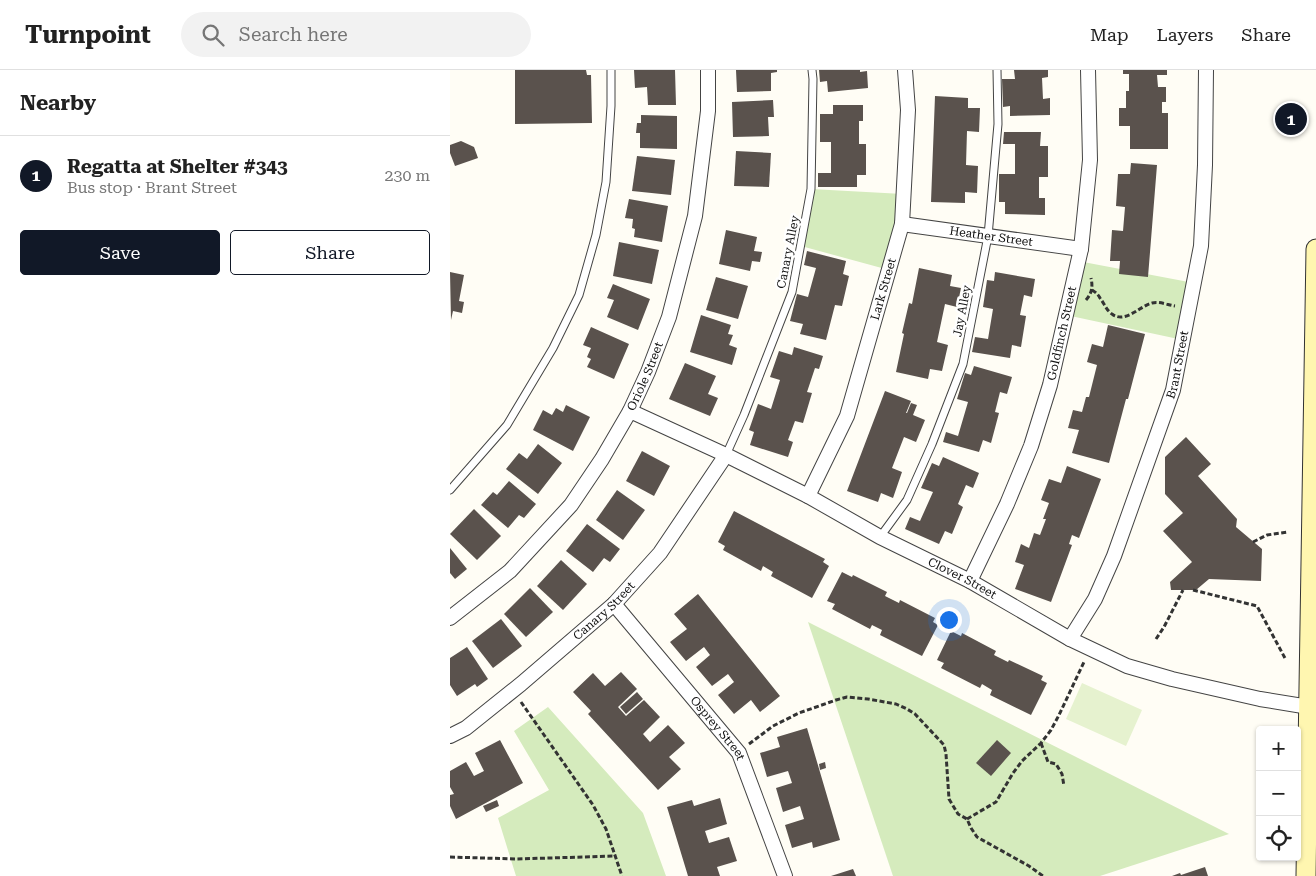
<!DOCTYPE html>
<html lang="en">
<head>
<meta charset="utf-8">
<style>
  body { margin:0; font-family:"Roboto Serif",serif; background:#f2f2f2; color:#222 }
  .controls { position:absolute; right:15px; bottom:15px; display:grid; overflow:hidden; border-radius:5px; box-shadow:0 1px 4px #0004 }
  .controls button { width:45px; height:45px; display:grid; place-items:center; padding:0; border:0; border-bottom:1px solid #e0e0e0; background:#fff; color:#222; font:25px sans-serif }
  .you { position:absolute; left:498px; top:549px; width:18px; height:18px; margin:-12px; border:4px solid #fff; border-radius:50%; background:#1a73e8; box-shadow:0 0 0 8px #1a73e833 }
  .badge { display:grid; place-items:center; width:32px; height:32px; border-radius:50%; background:#111827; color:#fff; font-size:16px; font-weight:700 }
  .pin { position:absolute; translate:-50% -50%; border:2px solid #fff; box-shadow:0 1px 5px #0006 }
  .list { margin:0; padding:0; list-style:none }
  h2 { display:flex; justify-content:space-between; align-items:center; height:65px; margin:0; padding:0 20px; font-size:21px }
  h2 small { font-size:16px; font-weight:400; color:#767676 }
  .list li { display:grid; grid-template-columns:32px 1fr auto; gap:15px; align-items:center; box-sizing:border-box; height:80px; padding:0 20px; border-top:1px solid #e0e0e0 }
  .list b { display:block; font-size:19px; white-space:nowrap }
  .list p { margin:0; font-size:16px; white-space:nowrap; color:#767676 }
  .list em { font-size:16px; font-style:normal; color:#767676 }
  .actions { display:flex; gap:10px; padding:15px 20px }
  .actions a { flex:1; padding:11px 0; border:1px solid #111827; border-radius:5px; text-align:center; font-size:18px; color:#111827 }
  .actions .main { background:#111827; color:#fff }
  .icon { flex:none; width:28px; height:28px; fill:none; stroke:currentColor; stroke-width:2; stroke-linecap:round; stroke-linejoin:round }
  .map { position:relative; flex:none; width:866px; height:806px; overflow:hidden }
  header { display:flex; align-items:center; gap:30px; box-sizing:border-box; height:70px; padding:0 25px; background:#fff; border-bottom:1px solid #e0e0e0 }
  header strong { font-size:24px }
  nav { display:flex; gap:28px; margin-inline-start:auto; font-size:18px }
  .search { width:350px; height:45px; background:#f2f2f2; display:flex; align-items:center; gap:12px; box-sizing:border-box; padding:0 18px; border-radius:28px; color:#767676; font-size:19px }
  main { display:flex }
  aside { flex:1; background:#fff }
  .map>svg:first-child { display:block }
  .green { fill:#d5ebbd }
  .pitch { fill:#e6f2cf }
  .building { fill:#5a524d }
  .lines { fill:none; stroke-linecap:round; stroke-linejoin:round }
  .service-casing { stroke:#444; stroke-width:9 }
  .minor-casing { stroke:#444; stroke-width:16 }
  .secondary-casing { stroke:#333; stroke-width:21 }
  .path { stroke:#333; stroke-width:3; stroke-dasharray:5 2.5; stroke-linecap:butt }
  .service { stroke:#fff; stroke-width:7 }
  .minor { stroke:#fff; stroke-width:14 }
  .secondary { stroke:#fff6b0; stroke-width:19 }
  .labels { text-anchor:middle; stroke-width:5; stroke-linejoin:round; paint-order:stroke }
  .street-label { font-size:12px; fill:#111; stroke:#fff }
</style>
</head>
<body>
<header>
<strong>Turnpoint</strong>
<div class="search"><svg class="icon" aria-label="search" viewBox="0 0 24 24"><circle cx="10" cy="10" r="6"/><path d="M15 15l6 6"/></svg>Search here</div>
<nav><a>Map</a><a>Layers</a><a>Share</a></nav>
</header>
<main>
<aside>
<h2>Nearby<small></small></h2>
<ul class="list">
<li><span class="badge">1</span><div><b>Regatta at Shelter #343</b><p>Bus stop · Brant Street</p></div><em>230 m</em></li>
</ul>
<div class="actions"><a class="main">Save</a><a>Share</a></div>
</aside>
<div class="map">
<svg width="866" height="806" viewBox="0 0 866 806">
  <rect width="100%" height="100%" fill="#fffdf5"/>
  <g class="green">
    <polygon points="361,119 453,124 439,200 351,176"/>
    <polygon points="628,191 744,213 733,270 616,245"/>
    <polygon points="358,552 779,764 650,806 443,806"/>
    <polygon points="98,637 193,743 216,806 66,806 48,748 99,720 64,661"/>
  </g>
  <polygon class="pitch" points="632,613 692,640 676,676 616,649"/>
  <g class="building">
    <polygon points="65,0 136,0 137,5 141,5 142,53 65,54"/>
    <polygon points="184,0 225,0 226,35 198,35 197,17 185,18"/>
    <polygon points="286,0 327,0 327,2 321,3 321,21 287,22"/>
    <polygon points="369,0 410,0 410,2 417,1 418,18 378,22 377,11 370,12"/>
    <polygon points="564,0 598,0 598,7 592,8 593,29 600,28 600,45 560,46 560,36 553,37 552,9 565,9"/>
    <polygon points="673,0 717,0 717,5 707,5 708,17 716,17 716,32 712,32 712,43 718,43 718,79 680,79 680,56 669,56 669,38 676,38 676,21 679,21 679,4 673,4"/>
    <polygon points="485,26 518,28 518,38 530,38 529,62 517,61 516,95 528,96 527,123 515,122 515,133 481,132"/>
    <polygon points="323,30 324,47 318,47 319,66 283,67 282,32"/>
    <polygon points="383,35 413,35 413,51 409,51 409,74 416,74 416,105 407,105 407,117 368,117 368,103 381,103 381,72 370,72 370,44 383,44"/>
    <polygon points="191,45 227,46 227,79 190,78 190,63 186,63 187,53 191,53"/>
    <polygon points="554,62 591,62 590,76 598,76 598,107 589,107 589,128 595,128 595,145 555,144 555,132 549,132 549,104 565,104 565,74 553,74"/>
    <polygon points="11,71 24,77 28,88 5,96 0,83 0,75"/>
    <polygon points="286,81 321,83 319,117 284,116"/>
    <polygon points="187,86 225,90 221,125 182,121"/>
    <polygon points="681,93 707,95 698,207 669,204 670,191 660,191 662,160 673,161 675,137 666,136 668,104 680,104"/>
    <polygon points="179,129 218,136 212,172 184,167 185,159 182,158 183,149 175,148"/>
    <polygon points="276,160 307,167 304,181 312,182 310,192 302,191 300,201 269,194"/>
    <polygon points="169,172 209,180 202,214 163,206"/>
    <polygon points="357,181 396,191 393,204 399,206 392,236 385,235 376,270 350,264 353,254 340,251 347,224 358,227 366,198 354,195"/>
    <polygon points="469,198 502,205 500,216 511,218 507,237 495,234 487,272 498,275 492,301 480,299 478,309 446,302 454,264 452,263 459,233 462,234"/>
    <polygon points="0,202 14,205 9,231 14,232 12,243 3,241 1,250"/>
    <polygon points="545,202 585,209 582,227 574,225 570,245 576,246 571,277 562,275 560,288 522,282 525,267 538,269 543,239 533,237 537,210 544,211"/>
    <polygon points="266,207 298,216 288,249 256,240"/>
    <polygon points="163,214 200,229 188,260 157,247 164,230 157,228"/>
    <polygon points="251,245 281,255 278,264 283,265 279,275 287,278 282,295 240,282"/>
    <polygon points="658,255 695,264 678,329 676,329 659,393 622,383 629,360 618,358 623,340 632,342 636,327 639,327 647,295 637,292 642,274 653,277"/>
    <polygon points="141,257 179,274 164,309 137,297 141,289 137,287 141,278 133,275"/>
    <polygon points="344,277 373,286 369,299 365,298 357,322 362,323 353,353 345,351 338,370 343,372 338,387 300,375 304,362 299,360 308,334 321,339 330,310 320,307 329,281 342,285"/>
    <polygon points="235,293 266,306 258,324 268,328 260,346 219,329"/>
    <polygon points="524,296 562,307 557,324 550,322 545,342 549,343 541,373 533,370 529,382 493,372 496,362 508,366 518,332 507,329 515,303 521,305"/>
    <polygon points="435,321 461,331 456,343 457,343 461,333 467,335 463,345 475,350 466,372 454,367 442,398 452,402 443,428 431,423 428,432 397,421"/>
    <polygon points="116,335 140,347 123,381 83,360 93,340 102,345 106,338 113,342"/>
    <polygon points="736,367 761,394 748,406 787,449 786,457 812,479 811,511 759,509 746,520 721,520 720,512 742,492 713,461 733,443 715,424 715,387"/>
    <polygon points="88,374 112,393 88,424 56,399 69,383 77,389"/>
    <polygon points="192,381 220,396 204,426 176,411"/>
    <polygon points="493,387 529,403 523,418 516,415 508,434 513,437 502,464 495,461 489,474 455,459 460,447 470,451 483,422 471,418 482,393 489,396"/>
    <polygon points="617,396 651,409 629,468 622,465 619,474 622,475 601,532 565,519 574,495 565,492 571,474 579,478 584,463 590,465 596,449 593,449 599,433 591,430 599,409 611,413"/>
    <polygon points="59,411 86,434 74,448 69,445 58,458 31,435 43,422 47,425"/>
    <polygon points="167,420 195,440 173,470 146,450"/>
    <polygon points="24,439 51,466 27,490 0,464"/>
    <polygon points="284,441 375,489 373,492 379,496 362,528 321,506 323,502 313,496 311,501 273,480 275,476 268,472"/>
    <polygon points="137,454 170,479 160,492 154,488 143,502 116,481"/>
    <polygon points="0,478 17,499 5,509 0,503"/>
    <polygon points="111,490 137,514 113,540 87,516"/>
    <polygon points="392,502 402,507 403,505 437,522 435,526 449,533 450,530 485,548 483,552 488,555 472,586 430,565 432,560 422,555 420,559 382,539 385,534 377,531"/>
    <polygon points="80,518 103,542 76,567 54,544"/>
    <polygon points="248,524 330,626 310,642 301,630 284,644 268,625 284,612 278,604 262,616 246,597 260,585 254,577 236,591 220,572 237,559 224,544"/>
    <polygon points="51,549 72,576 43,598 22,571"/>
    <polygon points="501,561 511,566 512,563 546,581 544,585 558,592 559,590 593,606 591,610 597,613 581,645 540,625 542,620 532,614 530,618 491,598 494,593 487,590"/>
    <polygon points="17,577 38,609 27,617 25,614 7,626 0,615 0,588"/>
    <polygon points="171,602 187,619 168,637 176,646 194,630 210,647 193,664 200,672 218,655 235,673 219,687 231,699 208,720 138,644 141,641 123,622 143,603 155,616"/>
    <polygon points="187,622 193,629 176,644 170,637"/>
    <polygon points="357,658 390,770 363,778 362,772 342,778 335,755 354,749 350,736 333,742 326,718 342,713 338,701 317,707 310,683 330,677 327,667"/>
    <polygon points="50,670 73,713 6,749 0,736 0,725 4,724 0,717 0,701 16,692 24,706 34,701 25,683"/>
    <polygon points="547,670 561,683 541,706 526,693"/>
    <polygon points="375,692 376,698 370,700 369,694"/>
    <polygon points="270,728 277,754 255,761 259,773 279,767 287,791 267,797 270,806 238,806 217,737 242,730 244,736"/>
    <polygon points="47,730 49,736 36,742 33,736"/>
    <polygon points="755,797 758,806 722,806 730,803 731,805"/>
    <polygon points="403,799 406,806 381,806"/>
  </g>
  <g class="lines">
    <g class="service-casing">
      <g id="service">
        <polyline points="276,385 294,345 342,222 361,119 363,9 362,0"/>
        <polyline points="0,420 57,355 103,278 129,225 146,165 156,112 161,36 161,0"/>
        <polyline points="430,467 457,430 482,374 513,294 538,166 548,54 547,0"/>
      </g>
    </g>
    <g class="minor-casing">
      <g id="minor">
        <path id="s1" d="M452,154l179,25"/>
        <path id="s2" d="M180,341l96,44 82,41 72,41 90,44 100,58 57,27 45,13 88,20 49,8"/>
        <path id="s3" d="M358,426l39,-80 55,-192 6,-114 -3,-40"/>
        <path id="s4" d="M520,511l37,-77 24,-58 19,-61 31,-136 9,-89 -2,-90"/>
        <path id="s5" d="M164,534l125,149 46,123"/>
        <path id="s6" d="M0,548l60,-47 61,-66 31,-46 28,-48 18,-39 21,-55 26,-101 13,-105v-41"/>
        <path id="s7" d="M620,569l25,-40 19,-43 59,-166 28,-144 4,-81 1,-95"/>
        <path id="s8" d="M0,666l16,-8 55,-44 93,-80 46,-51 66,-98"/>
      </g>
    </g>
    <g class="secondary-casing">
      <polyline id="secondary" points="856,806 866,179"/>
    </g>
    <g class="path">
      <path d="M642,220c3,2 6,4 8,8 4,5 6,12 12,16 13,10 28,-8 40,-11 7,-2 16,2 23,3"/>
      <path d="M636,230c6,-7 7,-13 5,-22"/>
      <polyline points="803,472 817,465 838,462"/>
      <polyline points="743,520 807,536 836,590"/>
      <polyline points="706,569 714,557 733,520"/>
      <polyline points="71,632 143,735 156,759 172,806"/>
      <polyline points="591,673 598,692 606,694 612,704 614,716"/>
      <polyline points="299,674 323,656 349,643 386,630 397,627 418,629 446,634 457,639 465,644 494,675 496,684 499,729 508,744 517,749 521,758 527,767 579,796 593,806"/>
      <polyline points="517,749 546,732 563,703 572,691 591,673 601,660 609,645 634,592"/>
      <polyline points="0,787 66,789 166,786"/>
    </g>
    <use href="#service" class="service"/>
    <use href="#minor" class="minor"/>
    <use href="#secondary" class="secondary"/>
  </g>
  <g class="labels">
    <g class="street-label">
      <text dy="4" stroke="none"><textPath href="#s1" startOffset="90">Heather Street</textPath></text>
      <text transform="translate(338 182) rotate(-79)" y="4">Canary Alley</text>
      <text dy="4" stroke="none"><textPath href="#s3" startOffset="221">Lark Street</textPath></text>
      <text transform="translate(512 241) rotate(-79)" y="4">Jay Alley</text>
      <text dy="4" stroke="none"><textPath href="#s4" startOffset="265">Goldfinch Street</textPath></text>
      <text dy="4" stroke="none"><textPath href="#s7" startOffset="296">Brant Street</textPath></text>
      <text dy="4" stroke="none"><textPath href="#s6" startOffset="315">Oriole Street</textPath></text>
      <text dy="4" stroke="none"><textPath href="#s2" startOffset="372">Clover Street</textPath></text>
      <text dy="4" stroke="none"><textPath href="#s8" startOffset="199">Canary Street</textPath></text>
      <text dy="4" stroke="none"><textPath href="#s5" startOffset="162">Osprey Street</textPath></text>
    </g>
  </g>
</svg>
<div class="controls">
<button>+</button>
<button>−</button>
<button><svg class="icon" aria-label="locate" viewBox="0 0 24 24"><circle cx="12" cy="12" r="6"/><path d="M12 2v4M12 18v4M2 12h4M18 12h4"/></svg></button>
</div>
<div class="you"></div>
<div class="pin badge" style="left:841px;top:49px">1</div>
</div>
</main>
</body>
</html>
